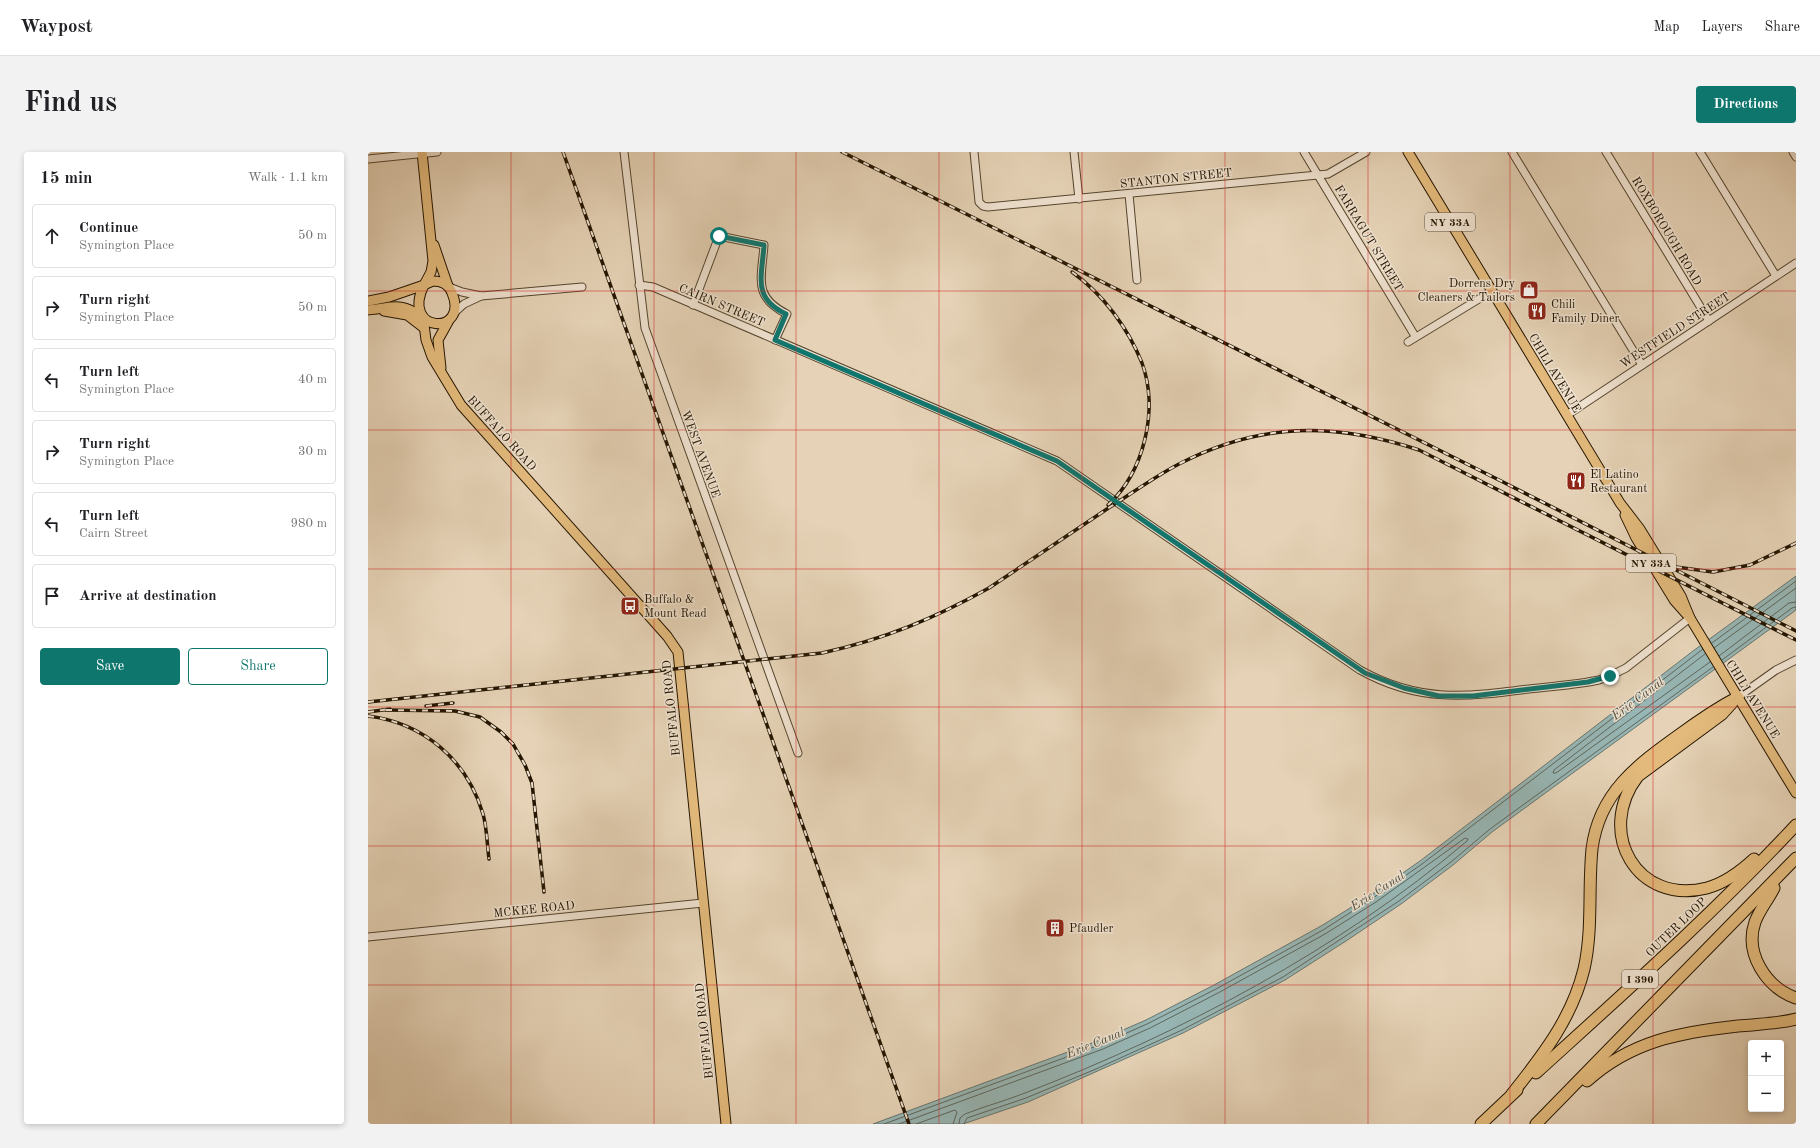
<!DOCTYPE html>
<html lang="en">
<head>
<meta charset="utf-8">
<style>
  body { margin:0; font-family:"Old Standard TT",serif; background:#f2f2f2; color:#202124 }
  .controls { position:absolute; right:12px; bottom:12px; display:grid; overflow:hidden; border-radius:4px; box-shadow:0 2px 6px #0003 }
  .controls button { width:36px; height:36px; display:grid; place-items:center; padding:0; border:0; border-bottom:1px solid #e0e0e0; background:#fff; color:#202124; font:20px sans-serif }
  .stop { position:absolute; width:12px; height:12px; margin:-9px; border:3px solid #0f766e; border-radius:50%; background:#fff }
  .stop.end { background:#0f766e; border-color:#fff; box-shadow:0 1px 4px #0008 }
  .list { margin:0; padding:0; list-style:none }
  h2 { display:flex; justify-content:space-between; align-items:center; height:52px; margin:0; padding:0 16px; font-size:17px }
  h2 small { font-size:13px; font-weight:400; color:#757577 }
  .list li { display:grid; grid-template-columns:26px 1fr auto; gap:12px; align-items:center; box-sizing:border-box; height:64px; margin:0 8px 8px; padding:0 8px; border:1px solid #e0e0e0; border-radius:4px }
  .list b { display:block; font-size:15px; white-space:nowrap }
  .list p { margin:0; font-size:13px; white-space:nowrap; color:#757577 }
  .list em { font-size:13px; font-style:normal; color:#757577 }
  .actions { display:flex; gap:8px; padding:12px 16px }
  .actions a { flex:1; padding:9px 0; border:1px solid #0f766e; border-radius:4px; text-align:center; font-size:14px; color:#0f766e }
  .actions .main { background:#0f766e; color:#fff }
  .icon { flex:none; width:22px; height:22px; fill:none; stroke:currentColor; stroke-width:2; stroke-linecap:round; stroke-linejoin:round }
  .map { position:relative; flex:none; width:1428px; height:972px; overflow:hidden; border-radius:4px }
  header { display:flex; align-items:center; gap:24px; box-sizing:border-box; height:56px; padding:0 20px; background:#fff; border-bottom:1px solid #e0e0e0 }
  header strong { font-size:19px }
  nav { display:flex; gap:22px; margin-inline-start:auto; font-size:14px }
  .intro { display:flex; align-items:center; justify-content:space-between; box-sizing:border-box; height:96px; padding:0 24px }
  h1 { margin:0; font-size:28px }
  .button { padding:10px 18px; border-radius:4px; background:#0f766e; color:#fff; font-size:14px; font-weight:700 }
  main { display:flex; gap:24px; padding:0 24px }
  aside { flex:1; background:#fff; border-radius:4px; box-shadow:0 2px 6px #0003 }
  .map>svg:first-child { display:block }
  .water { fill:#97b6b5; stroke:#69766d }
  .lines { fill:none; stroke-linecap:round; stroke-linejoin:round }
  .shore { stroke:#5e665b; stroke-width:1 }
  .minor-casing { stroke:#55452e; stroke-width:9 }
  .major-casing { stroke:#251601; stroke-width:11 }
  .highway-casing { stroke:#251601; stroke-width:13 }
  .minor { stroke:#efe2d0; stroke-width:7 }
  .major { stroke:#e3ba7c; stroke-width:9 }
  .highway { stroke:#e3ba7c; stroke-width:11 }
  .rail-casing { stroke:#251601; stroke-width:3.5 }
  .rail { stroke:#efe2d0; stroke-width:2; stroke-dasharray:6; stroke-linecap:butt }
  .route { stroke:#0f766e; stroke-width:5 }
  .grid { fill:none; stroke:#d62828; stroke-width:1; stroke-opacity:0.55 }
  .labels { text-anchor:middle; stroke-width:3; stroke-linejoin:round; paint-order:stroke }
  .shield { fill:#efe2d0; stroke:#62533f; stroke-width:1 }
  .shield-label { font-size:11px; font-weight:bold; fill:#251601 }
  .street-label { font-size:12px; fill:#251601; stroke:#efe2d0 }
  .poi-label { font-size:12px; fill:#251601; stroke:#efe2d0; text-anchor:start }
  .water-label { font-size:13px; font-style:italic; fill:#4d4e40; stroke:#efe2d0 }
</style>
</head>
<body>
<header>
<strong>Waypost</strong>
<nav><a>Map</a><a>Layers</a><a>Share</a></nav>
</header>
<div class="intro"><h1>Find us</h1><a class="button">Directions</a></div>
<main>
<aside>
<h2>15 min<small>Walk · 1.1 km</small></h2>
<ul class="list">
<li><svg class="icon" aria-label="ahead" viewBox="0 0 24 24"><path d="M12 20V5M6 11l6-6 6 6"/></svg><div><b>Continue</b><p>Symington Place</p></div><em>50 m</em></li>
<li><svg class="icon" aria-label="right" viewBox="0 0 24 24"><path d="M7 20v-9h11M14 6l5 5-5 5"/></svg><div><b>Turn right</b><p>Symington Place</p></div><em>50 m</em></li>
<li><svg class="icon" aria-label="left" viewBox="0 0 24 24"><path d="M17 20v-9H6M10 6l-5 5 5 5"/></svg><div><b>Turn left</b><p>Symington Place</p></div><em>40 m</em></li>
<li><svg class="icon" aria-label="right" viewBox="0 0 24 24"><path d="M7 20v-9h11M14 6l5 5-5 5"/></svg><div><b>Turn right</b><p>Symington Place</p></div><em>30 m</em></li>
<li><svg class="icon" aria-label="left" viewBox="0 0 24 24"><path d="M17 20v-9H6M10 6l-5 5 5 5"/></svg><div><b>Turn left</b><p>Cairn Street</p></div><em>980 m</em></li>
<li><svg class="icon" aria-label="arrive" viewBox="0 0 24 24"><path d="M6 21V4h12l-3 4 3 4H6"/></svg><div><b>Arrive at destination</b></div></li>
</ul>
<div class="actions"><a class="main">Save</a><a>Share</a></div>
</aside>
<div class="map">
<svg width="1428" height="972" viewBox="0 0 1428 972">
  <rect width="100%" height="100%" fill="#e6d3b7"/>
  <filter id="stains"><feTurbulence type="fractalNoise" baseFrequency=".005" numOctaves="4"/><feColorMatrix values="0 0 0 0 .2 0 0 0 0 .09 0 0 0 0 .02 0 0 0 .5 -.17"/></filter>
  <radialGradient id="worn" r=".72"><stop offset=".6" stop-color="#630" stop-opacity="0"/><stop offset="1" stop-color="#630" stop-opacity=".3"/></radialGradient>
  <polygon class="water" points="1428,424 1428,458 1124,680 1085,713 1033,752 978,789 917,828 815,881 660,950 595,972 505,972 732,888 778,868 846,833 953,774 1003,743 1052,709 1325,499"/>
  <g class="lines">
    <g class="shore">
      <polyline points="1344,491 1428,429"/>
      <polyline points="1346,496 1428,436"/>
      <polyline points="1337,502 1186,618 1185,621 1188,621 1342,510"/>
      <polyline points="1351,504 1421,451 1428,450"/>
      <polyline points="1354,508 1424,456 1428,455"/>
      <polyline points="516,972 734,892 779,872 848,837 955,778 1005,746 1054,712 1335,497"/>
      <path d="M531,972l204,-75 47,-21 68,-35 107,-59 51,-32 89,-64 3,1 -1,2c-128,109 -286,192 -442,252 -20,8 -40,13 -60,21l-5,4 -1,6"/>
      <polyline points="548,972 587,958 589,960 585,972"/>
      <polyline points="596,972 599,966 658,946 728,917 814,878 915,825 1031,749 1083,710 1122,677 1345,515"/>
    </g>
    <g class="minor-casing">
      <g id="minor">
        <polyline points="256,0 277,176 430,601"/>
        <polyline points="606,0 611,50 615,54 620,55 960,22 998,0"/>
        <polyline points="706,0 711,47"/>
        <polyline points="936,0 1047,184"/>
        <polyline points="1144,0 1274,213"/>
        <polyline points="1238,0 1341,169"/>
        <polyline points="1332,0 1408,124"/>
        <polyline points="1425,0 1428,5"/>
        <polyline points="0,7 69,0"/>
        <polyline points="761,42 769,128"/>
        <path d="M271,133l14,2 404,174 303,209c59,33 106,27 169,19 23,-3 47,-4 70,-9l11,-4 16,-8 64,-50"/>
        <polyline points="81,135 94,140 113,144 214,135"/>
        <path d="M325,153l26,-69 45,9c-2,32 -12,52 23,69l-12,26"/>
        <polyline points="85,162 96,152 113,144"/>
        <polyline points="1040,190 1124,139"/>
        <polyline points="1199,263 1428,111"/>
        <polyline points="1370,545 1408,518 1428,508"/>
        <polyline points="0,785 335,751"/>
      </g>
    </g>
    <g class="major-casing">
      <g id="major">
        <polyline points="54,0 65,109 63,120 56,133"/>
        <polyline points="1040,0 1252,351 1272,377 1313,444 1322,466"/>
        <polyline points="66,93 80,134"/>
        <path d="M65,129c9,0 16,3 19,12 18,43 -52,41 -28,-8z"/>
        <polyline points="0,149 21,145 56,133"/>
        <path d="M0,158c24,-2 32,-9 54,7"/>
        <polyline points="16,159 39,163 56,176"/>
        <polyline points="55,165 58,188 64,205 93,253 299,484 310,500 358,972"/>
        <polyline points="73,216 70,188 80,170"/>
        <polyline points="1257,363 1268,386 1306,448 1322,466 1428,641"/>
      </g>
    </g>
    <g class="highway-casing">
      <g id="highway">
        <path d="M1364,551l-10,11 -84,62c-43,56 -1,130 69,112 18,-5 34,-17 47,-29"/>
        <path d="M1406,736c-6,12 -14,21 -19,34 -11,32 12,66 41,76"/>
        <path d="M1168,921c89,-81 178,-160 260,-248"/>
        <path d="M1219,929c44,-40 94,-49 151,-55 20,-2 39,-2 58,-7"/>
        <path d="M1144,942c31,-39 60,-76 72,-125 9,-39 4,-80 8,-120 7,-56 45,-84 87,-114 19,-14 38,-27 59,-38"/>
        <polyline points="1113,972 1149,938"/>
        <polyline points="1168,972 1428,706"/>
      </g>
    </g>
    <use href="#minor" class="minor"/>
    <use href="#major" class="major"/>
    <use href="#highway" class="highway"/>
    <g class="rail-casing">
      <g id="rail">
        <polyline points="195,0 541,972"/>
        <polyline points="474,0 1135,330 1428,479"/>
        <path d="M704,120c31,22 56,56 70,91 17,47 2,109 -34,142"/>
        <polyline points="1308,415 1345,420 1382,413 1428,391"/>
        <path d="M0,550l454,-49c63,-14 111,-34 167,-65 39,-26 79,-53 118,-79 24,-15 47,-32 72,-45 81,-42 155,-42 240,-14l377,190"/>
        <polyline points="58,554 85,551"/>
        <polyline points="18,558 87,559 112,565 133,580 145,592 157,613 164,631 176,740"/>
        <polyline points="0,560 22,557"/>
        <path d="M0,564c56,7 99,44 115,98 4,14 4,30 6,45"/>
      </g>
    </g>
    <use href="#rail" class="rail"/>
  </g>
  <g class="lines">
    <path class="route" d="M351,84l45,9c-2,32 -12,53 22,69l-11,26 282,121 308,212 39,15 35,8h34l115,-14 22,-6"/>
  </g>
  <path class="grid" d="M143,0v972M286,0v972M428,0v972M571,0v972M714,0v972M857,0v972M1000,0v972M1142,0v972M1285,0v972M0,139h1428M0,278h1428M0,417h1428M0,555h1428M0,694h1428M0,833h1428"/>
  <defs>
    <g id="shop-square" transform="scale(1)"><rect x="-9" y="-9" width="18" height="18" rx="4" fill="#8f2418" stroke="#efe2d0"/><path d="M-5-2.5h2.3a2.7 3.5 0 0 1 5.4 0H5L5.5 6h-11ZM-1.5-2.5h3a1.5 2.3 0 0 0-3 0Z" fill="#fff"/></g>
    <g id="restaurant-square" transform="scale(1)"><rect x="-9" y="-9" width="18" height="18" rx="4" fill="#8f2418" stroke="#efe2d0"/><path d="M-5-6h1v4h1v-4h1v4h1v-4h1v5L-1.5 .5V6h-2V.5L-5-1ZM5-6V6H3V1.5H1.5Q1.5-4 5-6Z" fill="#fff"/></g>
    <g id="bus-square" transform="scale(1)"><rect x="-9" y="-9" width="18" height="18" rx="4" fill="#8f2418" stroke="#efe2d0"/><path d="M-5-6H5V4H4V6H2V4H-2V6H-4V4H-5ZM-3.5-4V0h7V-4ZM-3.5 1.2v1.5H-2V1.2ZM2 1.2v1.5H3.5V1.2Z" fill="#fff"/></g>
    <g id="building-square" transform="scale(1)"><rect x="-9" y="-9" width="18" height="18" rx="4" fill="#8f2418" stroke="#efe2d0"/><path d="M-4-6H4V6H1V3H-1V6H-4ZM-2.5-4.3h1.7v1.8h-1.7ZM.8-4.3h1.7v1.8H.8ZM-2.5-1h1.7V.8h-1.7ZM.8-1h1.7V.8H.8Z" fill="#fff"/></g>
  </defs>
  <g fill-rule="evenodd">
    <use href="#shop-square" x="1161" y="138"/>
    <use href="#restaurant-square" x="1169" y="159"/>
    <use href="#restaurant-square" x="1208" y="329"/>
    <use href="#bus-square" x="262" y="454"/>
    <use href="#building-square" x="687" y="776"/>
  </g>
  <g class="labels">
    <g class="shield">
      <rect x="1057" y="61" width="50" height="18" rx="3"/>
      <rect x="1258" y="402" width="50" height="18" rx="3"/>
      <rect x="1254" y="818" width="36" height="18" rx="3"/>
    </g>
    <g class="shield-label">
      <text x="1082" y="74">NY 33A</text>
      <text x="1283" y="415">NY 33A</text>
      <text x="1272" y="831">I 390</text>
    </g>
    <g class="street-label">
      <text transform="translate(808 26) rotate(-6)" y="4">STANTON STREET</text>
      <text transform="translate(1299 79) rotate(59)" y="4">ROXBOROUGH ROAD</text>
      <text transform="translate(1001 86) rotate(59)" y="4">FARRAGUT STREET</text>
      <text transform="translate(354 153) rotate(23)" y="4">CAIRN STREET</text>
      <text transform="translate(1307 178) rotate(-33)" y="4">WESTFIELD STREET</text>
      <text transform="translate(1187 221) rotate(59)" y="4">CHILI AVENUE</text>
      <text transform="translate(134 281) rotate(48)" y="4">BUFFALO ROAD</text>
      <text transform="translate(333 302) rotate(70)" y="4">WEST AVENUE</text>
      <text transform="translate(1385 547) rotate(58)" y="4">CHILI AVENUE</text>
      <text transform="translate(303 556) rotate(-96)" y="4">BUFFALO ROAD</text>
      <text transform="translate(166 757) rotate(-6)" y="4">MCKEE ROAD</text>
      <text transform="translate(1308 775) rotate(-44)" y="4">OUTER LOOP</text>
      <text transform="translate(336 879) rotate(-96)" y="4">BUFFALO ROAD</text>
    </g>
    <g class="poi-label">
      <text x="1147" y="135" text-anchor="end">Dorrens Dry<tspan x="1147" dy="14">Cleaners &amp; Tailors</tspan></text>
      <text x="1183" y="156">Chili<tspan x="1183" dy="14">Family Diner</tspan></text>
      <text x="1222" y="326">El Latino<tspan x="1222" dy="14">Restaurant</tspan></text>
      <text x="276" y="451">Buffalo &amp;<tspan x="276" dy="14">Mount Read</tspan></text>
      <text x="701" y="780">Pfaudler</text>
    </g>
    <g class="water-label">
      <text transform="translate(1269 546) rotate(-37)" y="5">Erie Canal</text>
      <text transform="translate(1009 738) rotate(-33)" y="5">Erie Canal</text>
      <text transform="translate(727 890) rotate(-22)" y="5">Erie Canal</text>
    </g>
  </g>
  <rect width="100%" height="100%" filter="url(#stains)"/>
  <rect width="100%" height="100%" fill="url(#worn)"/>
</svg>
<div class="controls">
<button>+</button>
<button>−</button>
</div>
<div class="stop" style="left:351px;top:84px"></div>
<div class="stop end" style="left:1242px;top:524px"></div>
</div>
</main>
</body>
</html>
